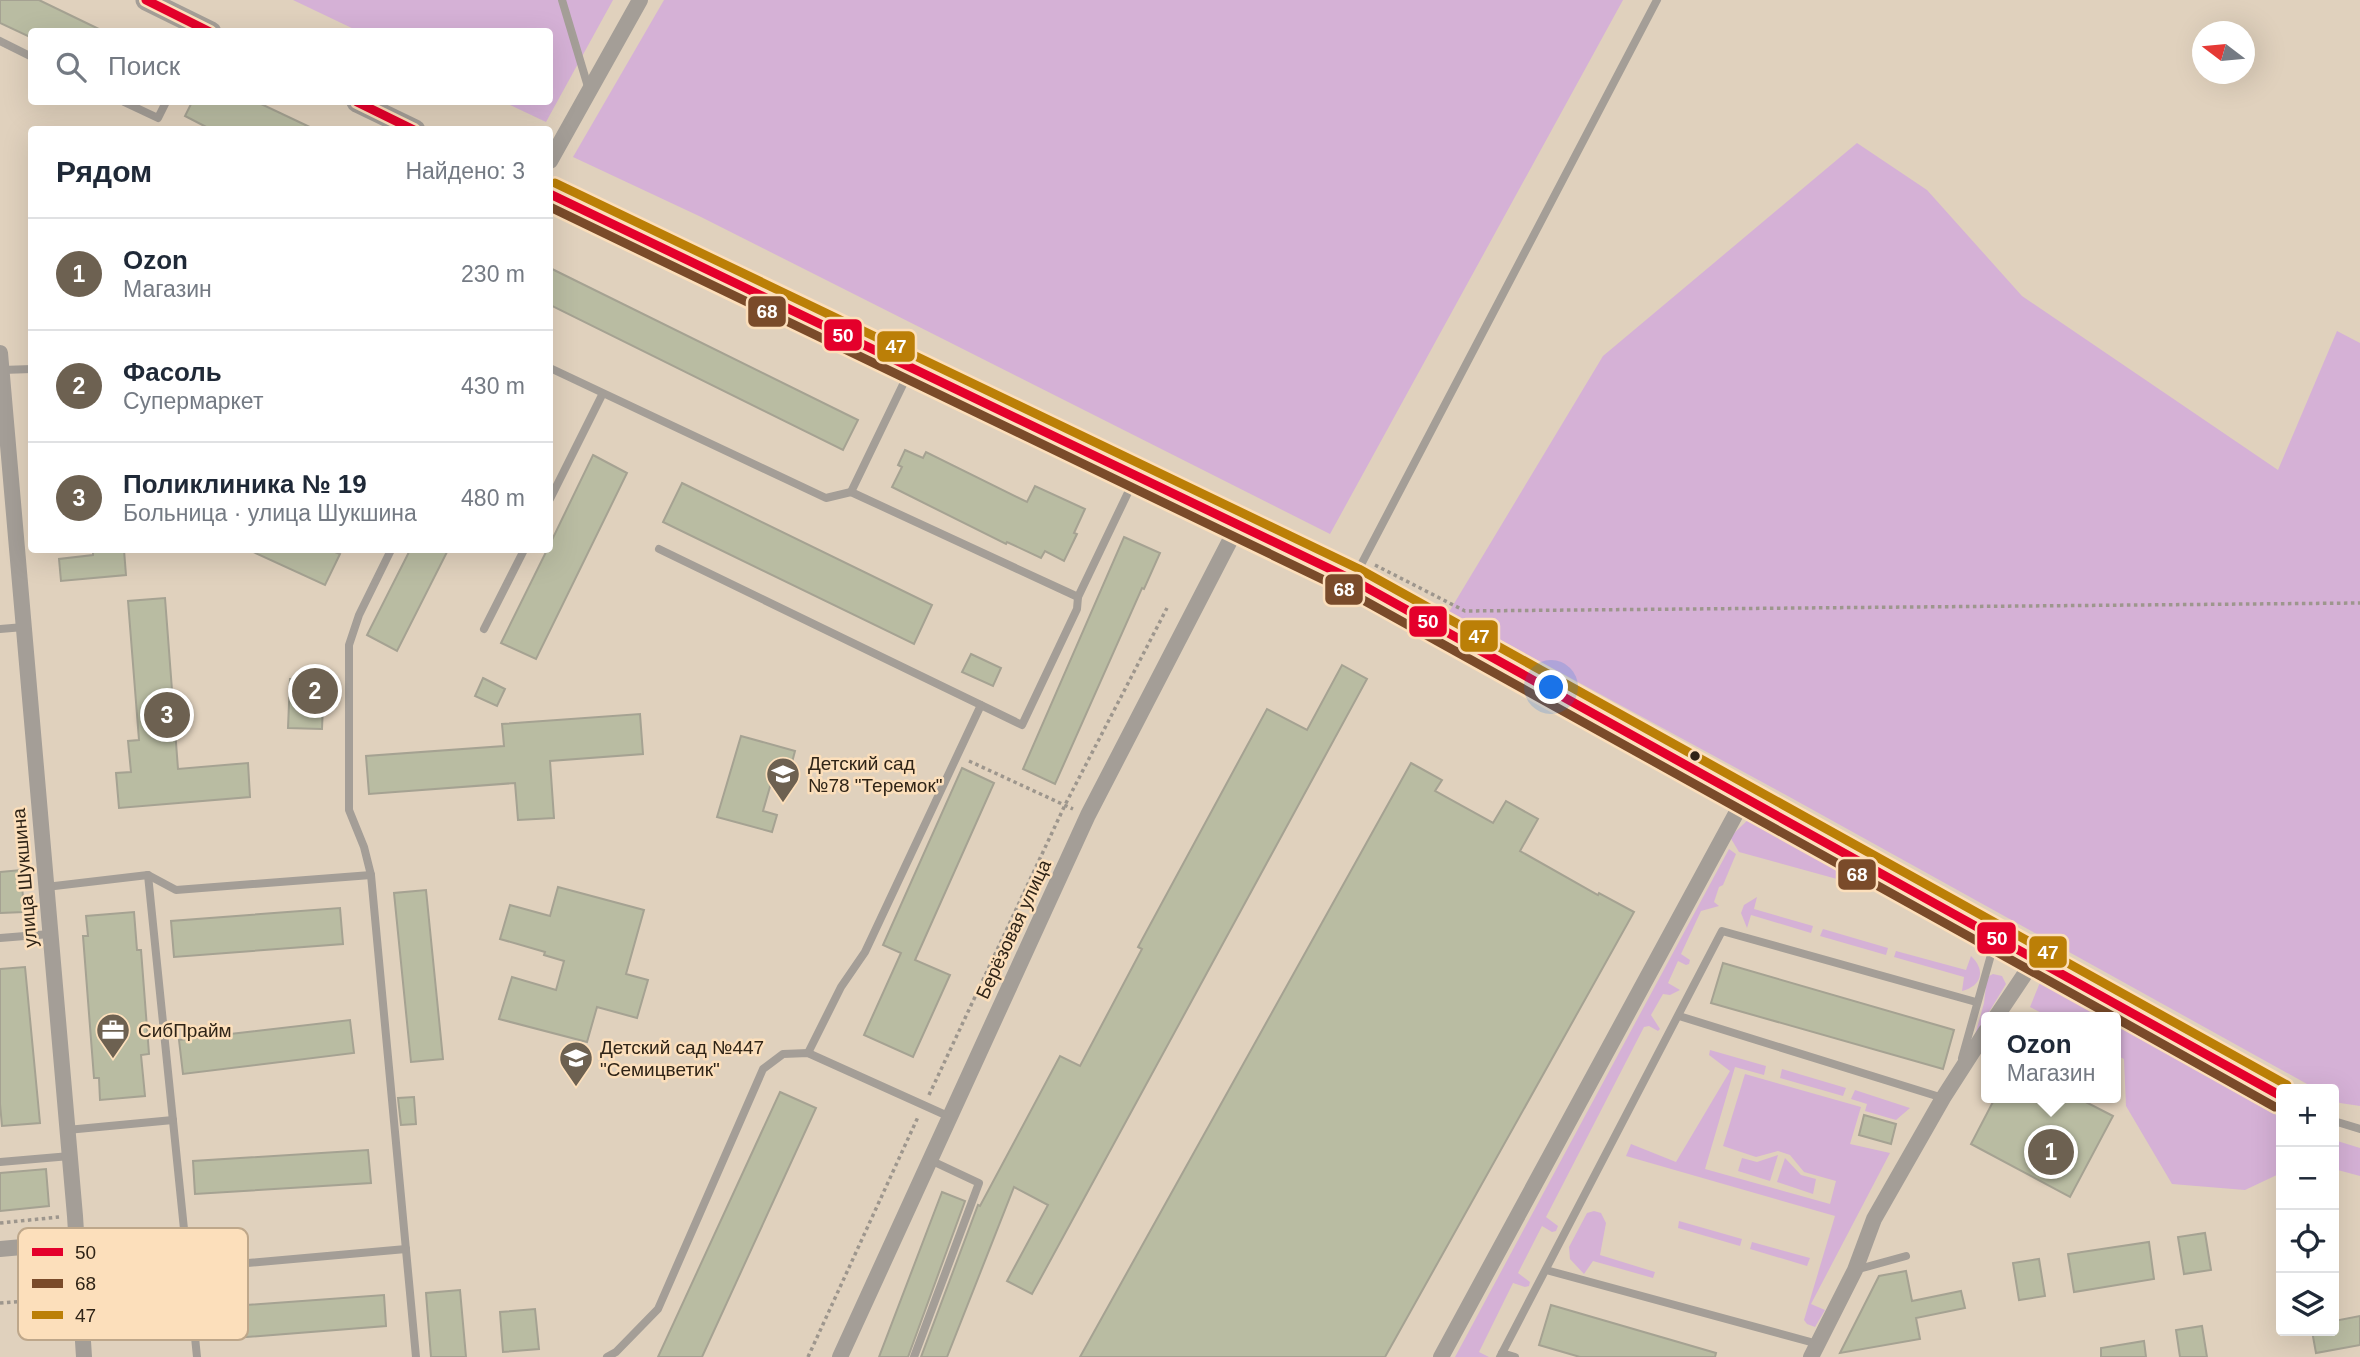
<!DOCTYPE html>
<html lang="ru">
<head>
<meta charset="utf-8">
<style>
  body { margin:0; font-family:Helvetica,sans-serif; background:#f6f6f7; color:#1f2937 }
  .controls { position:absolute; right:21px; bottom:21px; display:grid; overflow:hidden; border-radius:7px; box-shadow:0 7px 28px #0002 }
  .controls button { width:63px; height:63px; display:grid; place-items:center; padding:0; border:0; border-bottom:2px solid #e0e1e3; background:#fff; color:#1f2937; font:35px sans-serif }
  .compass { position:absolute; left:2192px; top:21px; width:63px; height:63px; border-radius:50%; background:#fff; box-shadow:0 7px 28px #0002; rotate:286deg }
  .you { position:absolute; left:1552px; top:688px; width:24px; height:24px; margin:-18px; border:5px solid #fff; border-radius:50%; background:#1a73e8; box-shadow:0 0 0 10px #1a73e833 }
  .badge { display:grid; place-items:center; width:46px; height:46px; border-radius:50%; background:#6d6151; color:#fff; font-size:23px; font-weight:700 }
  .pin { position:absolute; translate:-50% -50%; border:4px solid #fff; box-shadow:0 2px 7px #0006 }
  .popup { position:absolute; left:1981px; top:1012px; width:140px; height:91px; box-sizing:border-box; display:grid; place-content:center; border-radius:7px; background:#fff; filter:drop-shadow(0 2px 5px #0005); font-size:23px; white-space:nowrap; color:#747a83 }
  .popup b { font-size:26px; color:#1f2937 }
  .popup::after { content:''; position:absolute; left:50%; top:100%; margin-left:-14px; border:14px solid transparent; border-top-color:#fff }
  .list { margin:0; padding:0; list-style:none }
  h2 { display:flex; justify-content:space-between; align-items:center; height:91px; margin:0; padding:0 28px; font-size:30px }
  h2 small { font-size:23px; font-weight:400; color:#747a83 }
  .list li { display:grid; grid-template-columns:46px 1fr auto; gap:21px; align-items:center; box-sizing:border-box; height:112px; padding:0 28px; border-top:2px solid #e0e1e3 }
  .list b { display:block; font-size:26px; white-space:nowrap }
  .list p { margin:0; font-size:23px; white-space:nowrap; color:#747a83 }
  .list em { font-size:23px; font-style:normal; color:#747a83 }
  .icon { flex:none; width:38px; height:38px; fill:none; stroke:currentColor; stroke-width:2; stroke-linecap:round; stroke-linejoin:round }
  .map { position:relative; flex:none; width:2360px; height:1357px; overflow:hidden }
  .search { position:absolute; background:#fff; box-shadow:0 7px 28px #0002; left:28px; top:28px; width:525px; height:77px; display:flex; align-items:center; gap:18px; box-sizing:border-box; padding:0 24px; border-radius:7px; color:#747a83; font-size:26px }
  .panel { position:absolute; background:#fff; box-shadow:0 7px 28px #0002; left:28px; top:126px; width:525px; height:427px; border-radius:7px }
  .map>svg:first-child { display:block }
  .green { fill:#d5b1d6 }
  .building { fill:#b9bca2; stroke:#a5a292; stroke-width:2 }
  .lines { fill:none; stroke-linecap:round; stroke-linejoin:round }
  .path { stroke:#9d968d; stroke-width:3.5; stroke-dasharray:3.5 3.5; stroke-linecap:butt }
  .service { stroke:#a49e97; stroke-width:8 }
  .minor { stroke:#a49e97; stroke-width:16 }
  .tertiary { stroke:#a49e97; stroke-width:21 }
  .bus-1-casing { stroke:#fcdfbb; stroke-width:14 }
  .bus-2-casing { stroke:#fcdfbb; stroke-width:14 }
  .bus-3-casing { stroke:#fcdfbb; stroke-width:14 }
  .bus-1 { stroke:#e4002b; stroke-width:9 }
  .bus-2 { stroke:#7a4b2a; stroke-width:9 }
  .bus-3 { stroke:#bb7f07; stroke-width:9 }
  .bus-dot { fill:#2f2417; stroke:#fcdfbb; stroke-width:2.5 }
  .labels { text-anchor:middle; stroke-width:5; stroke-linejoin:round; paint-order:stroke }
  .poi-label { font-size:19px; fill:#2f2417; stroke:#fcdfbb; text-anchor:start }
  .street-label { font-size:19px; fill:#2f2417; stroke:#fcdfbb }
  .key { fill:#fcdfbb; stroke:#bea78a; stroke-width:2 }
  .key-label { font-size:19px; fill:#2f2417 }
  .line-badge { stroke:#fcdfbb; stroke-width:2.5 }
  .badge-label { font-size:19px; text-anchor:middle; font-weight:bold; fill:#fff }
</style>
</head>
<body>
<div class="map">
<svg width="2360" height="1357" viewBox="0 0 2360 1357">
  <rect width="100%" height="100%" fill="#e0d1bd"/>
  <g class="green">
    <polygon points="293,0 613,0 546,122 504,102 550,102 550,32 358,31"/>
    <polygon points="664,0 1623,0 1330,534 699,216 573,157"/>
    <polygon points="1857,143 1927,190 2022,296 2278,470 2337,331 2360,343 2360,1106 2340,1103 2334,1099 2334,1089 2316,1089 1786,795 1449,612 1603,356"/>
    <polygon points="1754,814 1924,903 1739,852 1730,837"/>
    <polygon points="1729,849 1736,854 1723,885 1719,887 1714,902 1719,906 1701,911 1681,954 1690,960 1689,964 1686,965 1678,961 1668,983 1680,990 1670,995 1663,994 1651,1015 1660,1029 1658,1031 1649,1026 1644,1027 1546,1217 1558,1226 1556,1231 1552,1232 1542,1226 1518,1273 1530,1282 1529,1286 1525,1287 1513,1283 1479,1352 1489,1357 1455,1357"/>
    <polygon points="1757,897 1754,909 1813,926 1811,933 1751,915 1747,928 1741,913 1744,905"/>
    <polygon points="1823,929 1888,948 1886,955 1820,936"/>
    <path d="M1896,951l70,19 5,-14c15,14 11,30 -9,35l2,-14 -70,-20z"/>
    <polygon points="1993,974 2002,976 2006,984 1975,1035 1984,1003 1987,977"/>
    <polygon points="2041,980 2106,1017 2049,1017 2030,1007"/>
    <polygon points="2116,1023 2281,1118 2281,1173 2245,1190 2172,1184 2126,1106 2124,1059 2116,1055"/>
    <polygon points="1710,1050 1766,1066 1764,1075 1735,1067 1705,1169 1830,1204 1836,1181 1804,1172 1790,1155 1778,1151 1756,1157 1723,1146 1745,1074 1861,1107 1850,1144 1890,1153 1811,1304 1825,1310 1815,1327 1807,1324 1804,1320 1835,1216 1626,1156 1631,1144 1676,1162 1730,1071 1709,1055"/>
    <polygon points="1782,1069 1846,1088 1843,1096 1780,1078"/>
    <polygon points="1855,1090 1910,1108 1896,1120 1865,1111 1867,1104 1851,1099"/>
    <polygon points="2334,1140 2360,1148 2360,1176 2334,1169"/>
    <polygon points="1778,1155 1770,1181 1738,1171 1742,1158 1757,1162"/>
    <polygon points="1785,1158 1801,1175 1816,1179 1813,1194 1777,1182"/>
    <polygon points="1594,1211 1601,1213 1606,1223 1600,1255 1655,1272 1653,1278 1593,1261 1584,1274 1570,1259 1569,1247 1587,1213"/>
    <polygon points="1679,1221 1742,1239 1740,1246 1678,1228"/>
    <polygon points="1752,1242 1810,1258 1807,1266 1750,1249"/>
  </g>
  <g class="building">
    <polygon points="0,0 39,0 105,32 32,32 32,38 0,23"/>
    <polygon points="192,102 257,102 316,130 212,130 185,116"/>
    <polygon points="550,268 858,420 843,450 550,305"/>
    <polygon points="905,450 923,458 926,452 1027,502 1035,486 1085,509 1074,533 1077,534 1064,561 1045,551 1041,558 1007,542 1006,544 892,487 902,467 898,465"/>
    <polygon points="593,455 627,473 536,659 501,643 547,550 550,550 550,544"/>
    <polygon points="682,483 932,605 914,644 663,522"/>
    <polygon points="1124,537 1160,553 1144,589 1142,588 1055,784 1023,769"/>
    <polygon points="93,550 124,550 126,575 61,581 59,559 93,555"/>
    <polygon points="249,550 330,550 340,554 325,585"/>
    <polygon points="410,550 448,550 397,651 367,635"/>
    <polygon points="165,598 178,769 248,763 250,797 119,808 116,773 131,772 128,741 139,740 128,601"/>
    <polygon points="971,654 1001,668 993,686 962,672"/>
    <polygon points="1342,665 1367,679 1032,1294 1007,1281 1048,1205 1014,1187 947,1357 921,1357 978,1205 980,1206 1060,1056 1080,1066 1142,949 1138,947 1267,709 1307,730"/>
    <polygon points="483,678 505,689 497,706 475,696"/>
    <polygon points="290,679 324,681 322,729 288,728"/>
    <polygon points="640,714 643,754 550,761 554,818 518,820 515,783 369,794 366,756 504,746 502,724"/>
    <polygon points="741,736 795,751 790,770 776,766 763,811 777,815 772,832 717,817"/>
    <polygon points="1411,763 1442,780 1435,791 1493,823 1506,801 1538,819 1520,851 1598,895 1599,893 1634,912 1385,1357 1080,1357"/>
    <polygon points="962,768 994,783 915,960 950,975 913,1057 864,1035 901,953 883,945"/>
    <polygon points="21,870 24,912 0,913 0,872"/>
    <polygon points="558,887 644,910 626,974 648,980 637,1018 597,1007 587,1042 499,1019 512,977 556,990 564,961 544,955 545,952 500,939 510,905 550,916"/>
    <polygon points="426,890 443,1059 411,1062 394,893"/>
    <polygon points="340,908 343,944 174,957 171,921"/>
    <polygon points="134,912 137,950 141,950 149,1054 141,1055 145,1096 100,1100 99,1078 94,1078 83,936 88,936 86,916"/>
    <polygon points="1723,963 1954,1030 1943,1069 1711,1003"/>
    <polygon points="25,967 40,1123 2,1126 0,1104 0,969"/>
    <polygon points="350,1020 354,1053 183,1074 179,1040"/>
    <polygon points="780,1092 816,1108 702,1357 658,1357"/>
    <polygon points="414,1097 416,1124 401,1125 398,1098"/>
    <polygon points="1995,1098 2078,1098 2113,1116 2070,1197 1971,1144"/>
    <polygon points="1864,1115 1896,1124 1891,1144 1859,1135"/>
    <polygon points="368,1150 371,1183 195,1194 193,1161"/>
    <polygon points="46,1169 49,1206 0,1211 0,1173"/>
    <polygon points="942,1192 965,1201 908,1357 879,1357"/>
    <polygon points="2205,1233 2211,1270 2184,1274 2178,1237"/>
    <polygon points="2149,1242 2154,1279 2074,1292 2068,1254"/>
    <polygon points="152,1246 153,1263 118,1266 116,1249"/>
    <polygon points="2039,1259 2045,1296 2019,1300 2013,1263"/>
    <polygon points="1906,1271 1912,1301 1961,1291 1965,1308 1916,1318 1920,1339 1840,1353 1879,1276"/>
    <polygon points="460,1290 466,1357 431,1357 426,1293"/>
    <polygon points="384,1295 386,1326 209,1340 206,1308"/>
    <polygon points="1551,1305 1716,1353 1715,1357 1580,1357 1539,1345"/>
    <polygon points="535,1309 539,1349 503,1352 500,1312"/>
    <polygon points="2360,1316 2360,1345 2316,1353 2312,1331 2334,1331 2334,1321"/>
    <polygon points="2202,1326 2207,1357 2180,1357 2176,1330"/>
    <polygon points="2144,1341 2146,1357 2101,1357 2101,1348"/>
  </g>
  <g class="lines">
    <g class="path">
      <polyline points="1375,565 1465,611 2360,603"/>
      <polyline points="969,761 1073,809"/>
      <polyline points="929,1095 1065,805 1167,608"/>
      <polyline points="0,1223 59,1217"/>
      <polyline points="0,1303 64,1298"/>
      <polyline points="808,1357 918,1117"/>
    </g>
    <g class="service">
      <polyline points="562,0 589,90"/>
      <polyline points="1657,0 1353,580 2281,1096"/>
      <polyline points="0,41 32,57"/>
      <polyline points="124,102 158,118 166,102"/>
      <polyline points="550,368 826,498 851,492"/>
      <polyline points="2,370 32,369"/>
      <polyline points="910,370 851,492 1078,597"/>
      <polyline points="550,499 602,395"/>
      <polyline points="659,549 1022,725 1077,609 1078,597 1135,478"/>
      <polyline points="391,550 359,615 349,645 349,810 364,847 371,875 416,1357"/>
      <polyline points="0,629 24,627"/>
      <polyline points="484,629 524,550"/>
      <polyline points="148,875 197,1357"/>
      <polyline points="46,887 148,875 176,890 371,875"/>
      <polyline points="0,938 50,934"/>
      <polyline points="1679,1016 1943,1098"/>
      <polyline points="808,1053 841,987 865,952 981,705"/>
      <polyline points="1962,1058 1996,937"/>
      <polyline points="2334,1121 2360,1129"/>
      <polyline points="67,1130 173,1120"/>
      <polyline points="0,1162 70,1156"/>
      <polyline points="1546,1270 1818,1344"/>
      <polyline points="1855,1270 1906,1256"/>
      <polyline points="78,1278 406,1249"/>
      <polyline points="1502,1353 1515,1357"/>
      <polyline points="607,1357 616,1352 658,1309 763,1069 783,1054 808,1053 950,1117"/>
      <polyline points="914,1357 979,1183 930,1160"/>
      <polyline points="1500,1357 1722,931 1976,1002"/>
    </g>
    <g class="minor">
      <polyline points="550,161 640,0"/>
      <polyline points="0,353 75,1216 84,1357"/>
      <polyline points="1996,1017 2035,959"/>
      <polyline points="0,1249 77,1242"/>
      <polyline points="840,1357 1088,815 1238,525"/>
      <polyline points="1441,1357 1745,797"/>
      <polyline points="1811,1357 1855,1270 1874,1219 1943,1098 1986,1031"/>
    </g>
    <g class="tertiary">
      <polyline points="146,0 211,32"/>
      <polyline points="357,102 415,130"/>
      <polyline points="550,194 1353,580"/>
    </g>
    <g class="bus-1-casing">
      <g id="bus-1">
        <polyline points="146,0 210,32"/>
        <polyline points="357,102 414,130"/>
        <polyline points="550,194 1353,580 2281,1096"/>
      </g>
    </g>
    <g class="bus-2-casing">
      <g id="bus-2">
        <polyline points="550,207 1347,591 2114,1017"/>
        <polyline points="2116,1018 2275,1107"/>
      </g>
    </g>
    <g class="bus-3-casing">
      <polyline id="bus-3" points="555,183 1359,569 2287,1085"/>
    </g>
    <use href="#bus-1" class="bus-1"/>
    <use href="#bus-2" class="bus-2"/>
    <use href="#bus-3" class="bus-3"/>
  </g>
  <defs>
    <g id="school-pin" transform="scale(1.75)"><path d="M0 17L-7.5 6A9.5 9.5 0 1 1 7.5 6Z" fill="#6d6151" stroke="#fcdfbb"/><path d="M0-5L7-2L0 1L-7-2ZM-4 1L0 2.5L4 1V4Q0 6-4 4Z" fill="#fff"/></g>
    <g id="office-pin" transform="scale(1.75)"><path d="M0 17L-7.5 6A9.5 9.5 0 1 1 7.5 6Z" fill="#6d6151" stroke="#fcdfbb"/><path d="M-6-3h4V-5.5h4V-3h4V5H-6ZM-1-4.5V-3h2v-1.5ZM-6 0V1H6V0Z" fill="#fff"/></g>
  </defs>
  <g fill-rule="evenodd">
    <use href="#school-pin" x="783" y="774"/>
    <use href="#office-pin" x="113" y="1030"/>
    <use href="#school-pin" x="576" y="1058"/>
  </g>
  <circle class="bus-dot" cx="1695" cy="756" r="6"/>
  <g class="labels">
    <g class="poi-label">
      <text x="808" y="770">Детский сад<tspan x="808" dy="22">№78 "Теремок"</tspan></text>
      <text x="138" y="1037">СибПрайм</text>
      <text x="600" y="1054">Детский сад №447<tspan x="600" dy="22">"Семицветик"</tspan></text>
    </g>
    <g class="street-label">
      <text transform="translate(24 878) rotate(-95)" y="7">улица Шукшина</text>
      <text transform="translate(1013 929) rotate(-65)" y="7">Берёзовая улица</text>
    </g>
  </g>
  <rect x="18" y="1228" width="230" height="112" rx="10" class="key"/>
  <rect x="32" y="1248" width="31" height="8" fill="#e4002b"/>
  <rect x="32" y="1279" width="31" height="9" fill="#7a4b2a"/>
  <rect x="32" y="1311" width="31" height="8" fill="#bb7f07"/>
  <g class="key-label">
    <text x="75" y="1259">50</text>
    <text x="75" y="1290">68</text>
    <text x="75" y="1322">47</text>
  </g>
  <g class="line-badge">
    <rect x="747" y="295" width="40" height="33" rx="7" fill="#7a4b2a"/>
    <rect x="823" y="318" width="40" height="34" rx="7" fill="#e4002b"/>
    <rect x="876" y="330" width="40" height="33" rx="7" fill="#bb7f07"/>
    <rect x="1324" y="573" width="40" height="33" rx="7" fill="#7a4b2a"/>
    <rect x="1408" y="605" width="40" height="33" rx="7" fill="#e4002b"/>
    <rect x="1459" y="619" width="40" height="34" rx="7" fill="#bb7f07"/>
    <rect x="1837" y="858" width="40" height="33" rx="7" fill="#7a4b2a"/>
    <rect x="1976" y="921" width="41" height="34" rx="7" fill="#e4002b"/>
    <rect x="2028" y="935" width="40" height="34" rx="7" fill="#bb7f07"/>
  </g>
  <g class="badge-label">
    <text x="767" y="318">68</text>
    <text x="843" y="342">50</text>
    <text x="896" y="353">47</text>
    <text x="1344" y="596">68</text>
    <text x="1428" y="628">50</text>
    <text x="1479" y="643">47</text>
    <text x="1857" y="881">68</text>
    <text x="1997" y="945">50</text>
    <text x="2048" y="959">47</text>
  </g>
</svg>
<div class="controls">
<button>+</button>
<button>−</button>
<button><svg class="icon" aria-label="locate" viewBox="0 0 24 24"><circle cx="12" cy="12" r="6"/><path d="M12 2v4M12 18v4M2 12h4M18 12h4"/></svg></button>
<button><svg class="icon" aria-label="layers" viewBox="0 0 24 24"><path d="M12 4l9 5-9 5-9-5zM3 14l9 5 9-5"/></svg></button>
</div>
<svg class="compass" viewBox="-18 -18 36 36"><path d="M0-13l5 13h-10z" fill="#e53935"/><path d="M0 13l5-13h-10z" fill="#747a83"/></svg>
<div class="you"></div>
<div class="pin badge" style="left:2051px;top:1152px">1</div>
<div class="popup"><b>Ozon</b>Магазин</div>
<div class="pin badge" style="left:315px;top:691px">2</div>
<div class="pin badge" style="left:167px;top:715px">3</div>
<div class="search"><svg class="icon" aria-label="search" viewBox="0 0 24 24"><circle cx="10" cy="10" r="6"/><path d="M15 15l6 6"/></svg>Поиск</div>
<section class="panel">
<h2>Рядом<small>Найдено: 3</small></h2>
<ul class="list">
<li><span class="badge">1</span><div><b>Ozon</b><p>Магазин</p></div><em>230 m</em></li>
<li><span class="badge">2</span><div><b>Фасоль</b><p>Супермаркет</p></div><em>430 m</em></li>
<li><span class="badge">3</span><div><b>Поликлиника № 19</b><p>Больница · улица Шукшина</p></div><em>480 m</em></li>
</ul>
</section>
</div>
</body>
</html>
